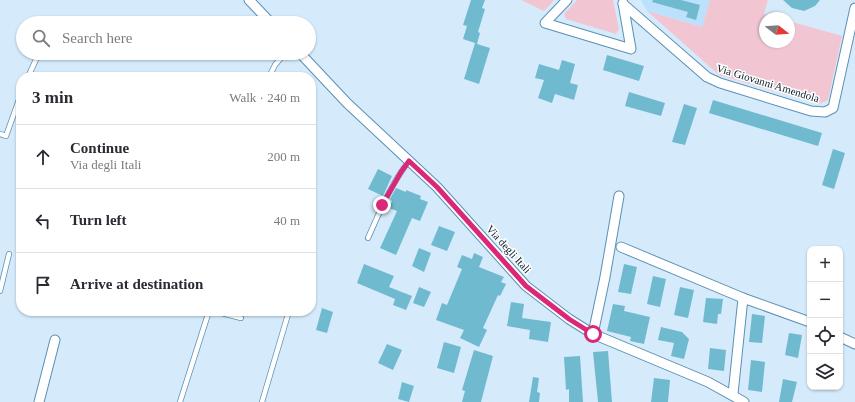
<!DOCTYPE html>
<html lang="en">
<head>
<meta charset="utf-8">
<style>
  body { margin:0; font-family:Georgia,serif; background:#f7f7f7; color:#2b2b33 }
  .controls { position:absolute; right:12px; bottom:12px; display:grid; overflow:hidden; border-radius:8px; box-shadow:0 1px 3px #0004 }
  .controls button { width:36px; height:36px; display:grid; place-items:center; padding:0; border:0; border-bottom:1px solid #e1e1e2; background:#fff; color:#2b2b33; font:20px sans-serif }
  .compass { position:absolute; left:759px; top:12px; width:36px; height:36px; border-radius:50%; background:#fff; box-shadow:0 1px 3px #0004; rotate:107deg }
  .stop { position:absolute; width:12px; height:12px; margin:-9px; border:3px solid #db2777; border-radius:50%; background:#fff }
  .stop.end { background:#db2777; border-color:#fff; box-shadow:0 1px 4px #0008 }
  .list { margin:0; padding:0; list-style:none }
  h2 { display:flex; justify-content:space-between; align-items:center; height:52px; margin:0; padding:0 16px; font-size:17px }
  h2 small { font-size:13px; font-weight:400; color:#7c7c81 }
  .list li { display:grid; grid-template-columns:26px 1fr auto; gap:12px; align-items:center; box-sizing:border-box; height:64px; padding:0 16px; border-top:1px solid #e1e1e2 }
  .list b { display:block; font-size:15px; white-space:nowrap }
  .list p { margin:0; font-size:13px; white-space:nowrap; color:#7c7c81 }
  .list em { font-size:13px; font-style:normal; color:#7c7c81 }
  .icon { flex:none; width:22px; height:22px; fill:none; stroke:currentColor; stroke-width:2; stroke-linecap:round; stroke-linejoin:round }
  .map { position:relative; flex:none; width:855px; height:402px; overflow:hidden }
  .search { position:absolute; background:#fff; box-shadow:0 1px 3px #0004; left:16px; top:16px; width:300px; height:44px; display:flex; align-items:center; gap:10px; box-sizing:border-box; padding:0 14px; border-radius:22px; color:#7c7c81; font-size:15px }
  .panel { position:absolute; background:#fff; box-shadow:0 1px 3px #0004; left:16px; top:72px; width:300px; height:244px; border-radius:16px }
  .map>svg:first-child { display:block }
  .built { fill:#bce1fc }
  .green { fill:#f1c6d2 }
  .building { fill:#70bad0 }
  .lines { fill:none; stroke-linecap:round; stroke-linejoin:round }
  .lane-casing { stroke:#5a90b5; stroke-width:6 }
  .street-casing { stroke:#5a90b5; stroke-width:11 }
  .lane { stroke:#fff; stroke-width:4.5 }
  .street { stroke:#fff; stroke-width:9 }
  .route { stroke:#db2777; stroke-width:5 }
  .labels { text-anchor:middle; stroke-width:3; stroke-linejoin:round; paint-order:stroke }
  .street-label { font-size:11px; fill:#051b29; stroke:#fff }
</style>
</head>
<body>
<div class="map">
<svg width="855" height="402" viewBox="0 0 855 402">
  <rect width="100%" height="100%" fill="#d5ebfb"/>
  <polygon class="built" points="641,0 710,0 702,27 647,11"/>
  <g class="green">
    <polygon points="521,0 554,0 544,11"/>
    <polygon points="577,0 613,0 619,29 616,34 566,19 564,14"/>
    <polygon points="710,0 768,0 764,14 778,18 765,18 765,42 789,42 789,21 842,36 828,100 819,104 719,75 647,11 702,27"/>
  </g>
  <g class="building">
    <polygon points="471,0 485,0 482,8 485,9 478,32 480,33 477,44 490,48 479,84 464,79 475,43 463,39 467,26 463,25"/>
    <polygon points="653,0 681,0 700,5 696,20 686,17 688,12 652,2"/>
    <polygon points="783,0 820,0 815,6 804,11 792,8"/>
    <polygon points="607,55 644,66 639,81 603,70"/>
    <polygon points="562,60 575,64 570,83 578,85 574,100 555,94 552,103 538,98 544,80 535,78 539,64 559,70"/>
    <polygon points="629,92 665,103 661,116 625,106"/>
    <polygon points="713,100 822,133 818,146 709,113"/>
    <polygon points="684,104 697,108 685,145 672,142"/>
    <polygon points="833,149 845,153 834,189 822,185"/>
    <polygon points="378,169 392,176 383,196 368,189"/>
    <polygon points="396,188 406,192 406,190 421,196 420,199 428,202 420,221 412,218 396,255 380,248 397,211 389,208 392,201 390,199"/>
    <polygon points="439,226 455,232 447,251 431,245"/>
    <polygon points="419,248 431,253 424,272 412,266"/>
    <polygon points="474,253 483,257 479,267 504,277 501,282 506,284 500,296 498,295 483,328 487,330 479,347 460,338 464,330 436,320 442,303 447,305 462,269 457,267 462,255 472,259"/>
    <polygon points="364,264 394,276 389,287 412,296 406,310 393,305 395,299 357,283"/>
    <polygon points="624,264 637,267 631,294 618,292"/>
    <polygon points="653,276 666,279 660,307 647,304"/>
    <polygon points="419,287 431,292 424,307 413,303"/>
    <polygon points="680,287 694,290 688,318 674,315"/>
    <polygon points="706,298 723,299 721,314 718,314 717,324 703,322"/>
    <polygon points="511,302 524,304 522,318 551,322 548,342 529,339 530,330 507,326"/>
    <polygon points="613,304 625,306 624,311 650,317 644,344 630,341 631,337 607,331"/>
    <polygon points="322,308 333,312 327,333 316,330"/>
    <polygon points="752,314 765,316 762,343 749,342"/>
    <polygon points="661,327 682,332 689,339 684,359 671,356 674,343 658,340"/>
    <polygon points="789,333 802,335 798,358 785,355"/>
    <polygon points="444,342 461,347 454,373 437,368"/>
    <polygon points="387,344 402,350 393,370 378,363"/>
    <polygon points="710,348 726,350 724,371 708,369"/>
    <polygon points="474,350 493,356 481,402 462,402 465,391 462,390"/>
    <polygon points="608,351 612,402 598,402 593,352"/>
    <polygon points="580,356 583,402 569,402 569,389 566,390 564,357"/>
    <polygon points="751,360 765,362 762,392 748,390"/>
    <polygon points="533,377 539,378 537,392 540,393 539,402 529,402"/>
    <polygon points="654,378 670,380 668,402 651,402"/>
    <polygon points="783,379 797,382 792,402 779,402"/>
    <polygon points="402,382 414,386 409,402 398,399"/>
  </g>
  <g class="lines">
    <g class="lane-casing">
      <g id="lane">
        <polyline points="28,77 39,53"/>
        <polyline points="269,77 275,65 285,53"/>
        <polyline points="0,134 6,136 21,94"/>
        <path d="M368,238c12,-27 23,-54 41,-77"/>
        <polyline points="0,291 9,254"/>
        <polyline points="214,311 241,318"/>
        <polyline points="180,402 209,311"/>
        <polyline points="262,402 289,311"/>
      </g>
    </g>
    <g class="street-casing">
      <g id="street">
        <polyline points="249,0 271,23"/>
        <polyline points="567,0 545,23 631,49 623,3"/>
        <polyline points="623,4 707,77 720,83 811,111 825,112 833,108 855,8"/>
        <polyline points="300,53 347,103 437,187 526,286 569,319 593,334 708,382 744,402"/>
        <polyline points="621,247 743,298 810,322"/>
        <polyline points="593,334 605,277 619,196"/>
        <polyline points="840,337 855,344"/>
        <polyline points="733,394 743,298"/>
        <polyline points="39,402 55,340"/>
      </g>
    </g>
    <use href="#lane" class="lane"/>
    <use href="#street" class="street"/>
  </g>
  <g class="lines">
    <polyline class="route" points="382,205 401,172 409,161 437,187 526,286 569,319 593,334"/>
  </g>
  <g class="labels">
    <g class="street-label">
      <text transform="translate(768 83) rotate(17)" y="4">Via Giovanni Amendola</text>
      <text transform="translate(509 249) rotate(48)" y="4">Via degli Itali</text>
    </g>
  </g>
</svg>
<div class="controls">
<button>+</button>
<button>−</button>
<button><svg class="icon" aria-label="locate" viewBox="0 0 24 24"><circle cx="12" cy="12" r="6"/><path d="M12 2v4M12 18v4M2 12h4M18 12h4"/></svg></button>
<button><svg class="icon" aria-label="layers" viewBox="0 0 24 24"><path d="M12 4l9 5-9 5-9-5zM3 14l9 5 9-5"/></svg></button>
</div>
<svg class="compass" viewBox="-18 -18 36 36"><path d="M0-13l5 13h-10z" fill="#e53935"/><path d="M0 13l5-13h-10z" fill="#7c7c81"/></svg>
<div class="stop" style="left:593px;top:334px"></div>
<div class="stop end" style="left:382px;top:205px"></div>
<div class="search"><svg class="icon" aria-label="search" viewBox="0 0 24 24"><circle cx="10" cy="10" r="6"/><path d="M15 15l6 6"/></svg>Search here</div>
<section class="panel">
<h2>3 min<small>Walk · 240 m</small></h2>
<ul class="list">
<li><svg class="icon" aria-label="ahead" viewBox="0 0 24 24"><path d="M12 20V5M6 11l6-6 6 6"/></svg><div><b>Continue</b><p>Via degli Itali</p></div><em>200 m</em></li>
<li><svg class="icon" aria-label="left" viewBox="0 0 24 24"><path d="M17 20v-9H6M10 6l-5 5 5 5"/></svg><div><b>Turn left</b></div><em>40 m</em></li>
<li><svg class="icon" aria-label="arrive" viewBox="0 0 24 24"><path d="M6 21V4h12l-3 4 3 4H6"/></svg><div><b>Arrive at destination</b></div></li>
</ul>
</section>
</div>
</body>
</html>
